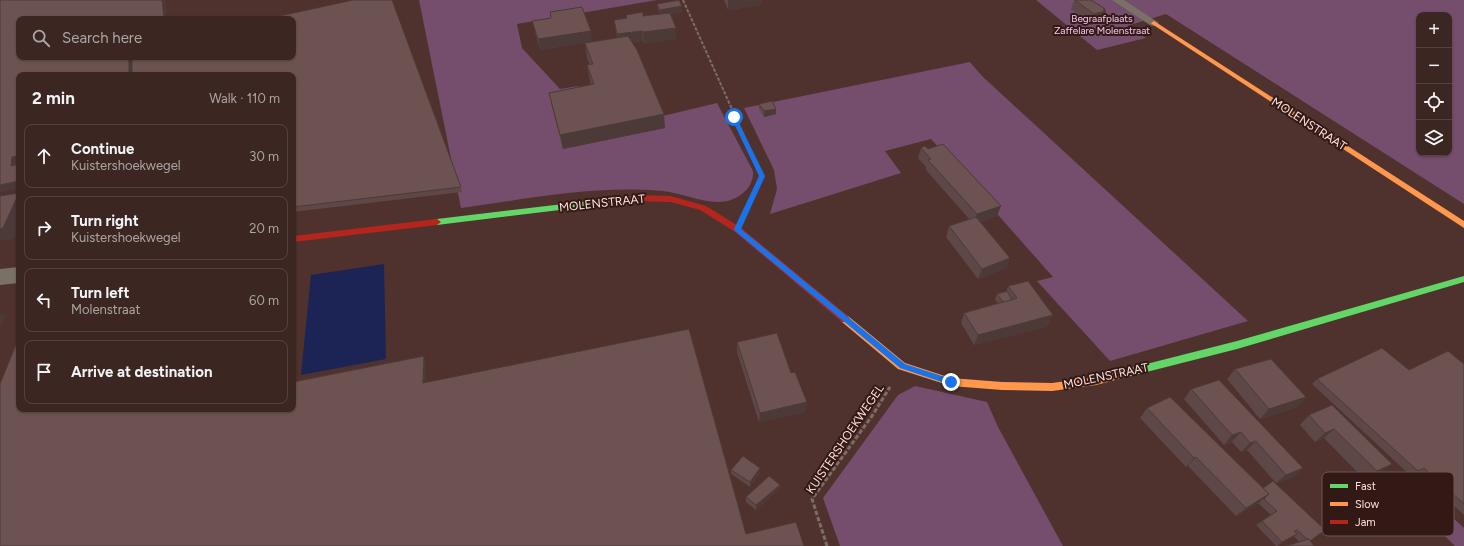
<!DOCTYPE html>
<html lang="en">
<head>
<meta charset="utf-8">
<style>
  body { margin:0; font-family:Figtree,sans-serif; background:#422e2a; color:#f1f3f6 }
  .controls { position:absolute; right:12px; top:12px; display:grid; overflow:hidden; border-radius:8px; box-shadow:0 1px 3px #0004 }
  .controls button { width:36px; height:36px; display:grid; place-items:center; padding:0; border:0; border-bottom:1px solid #544340; background:#3b2622; color:#f1f3f6; font:20px sans-serif }
  .stop { position:absolute; width:12px; height:12px; margin:-9px; border:3px solid #1a73e8; border-radius:50%; background:#fff }
  .stop.end { background:#1a73e8; border-color:#fff; box-shadow:0 1px 4px #0008 }
  .list { margin:0; padding:0; list-style:none }
  h2 { display:flex; justify-content:space-between; align-items:center; height:52px; margin:0; padding:0 16px; font-size:17px }
  h2 small { font-size:13px; font-weight:400; color:#aca5a5 }
  .list li { display:grid; grid-template-columns:26px 1fr auto; gap:12px; align-items:center; box-sizing:border-box; height:64px; margin:0 8px 8px; padding:0 8px; border:1px solid #544340; border-radius:8px }
  .list b { display:block; font-size:15px; white-space:nowrap }
  .list p { margin:0; font-size:13px; white-space:nowrap; color:#aca5a5 }
  .list em { font-size:13px; font-style:normal; color:#aca5a5 }
  .icon { flex:none; width:22px; height:22px; fill:none; stroke:currentColor; stroke-width:2; stroke-linecap:round; stroke-linejoin:round }
  .map { position:relative; flex:none; width:1464px; height:546px; overflow:hidden }
  .search { position:absolute; background:#3b2622; box-shadow:0 1px 3px #0004; left:16px; top:16px; width:280px; height:44px; display:flex; align-items:center; gap:10px; box-sizing:border-box; padding:0 14px; border-radius:8px; color:#aca5a5; font-size:15px }
  .panel { position:absolute; background:#3b2622; box-shadow:0 1px 3px #0004; left:16px; top:72px; width:280px; height:340px; border-radius:8px }
  .map>svg:first-child { display:block }
  .green { fill:#754d6d; fill-rule:evenodd }
  .water { fill:#1c2456 }
  .lines { fill:none; stroke-linecap:round; stroke-linejoin:round }
  .path-far1 { stroke:#796d66; stroke-width:2; stroke-dasharray:3.5 1.5; stroke-linecap:butt }
  .path { stroke:#796d66; stroke-width:3; stroke-dasharray:4.5 2; stroke-linecap:butt }
  .lane { fill:#797167; fill-rule:evenodd }
  .street { fill:#797167; fill-rule:evenodd }
  .fast { fill:#63d668; fill-rule:evenodd }
  .slow { fill:#ff974d; fill-rule:evenodd }
  .jam { fill:#b3261e; fill-rule:evenodd }
  .wall { fill:#5d4747 }
  .shaded-wall { fill:#4c3a39 }
  .building { fill:#6c5352; stroke:#4c3a39 }
  .route { fill:#1a73e8 }
  .labels { text-anchor:middle; stroke-width:4; stroke-linejoin:round; paint-order:stroke }
  .far-park-label { font-size:10px; fill:#f9c9f4; stroke:#321915 }
  .street-label { font-size:12px; fill:#ffe2dd; stroke:#321915 }
  .key { fill:#321915; stroke:#705551; stroke-width:1 }
  .key-label { font-size:11px; fill:#ffe2dd }
</style>
</head>
<body>
<div class="map">
<svg width="1464" height="546" viewBox="0 0 1464 546">
  <rect width="100%" height="100%" fill="#4f322d"/>
  <g class="green">
    <path d="M419,0h238l-140,24 5,24 38,41 18,-3 14,47 125,-30 36,68c1,14 -9,24 -22,29 -21,7 -47,-7 -68,-9 -68,-6 -136,8 -202,17z"/>
    <path d="M1036,0h428v204l-298,-190 -39,12 19,12 -49,12zM1419,15h30v138h-30z"/>
    <polygon points="970,62 982,76 1248,321 1110,361 1037,281 1053,277 931,139 885,151 901,173 770,214 777,189 774,170 744,108"/>
    <polygon points="915,386 987,402 998,427 1063,546 840,546 823,498 898,395"/>
    <polygon points="1411,479 1464,528 1464,546 1455,546 1396,487"/>
  </g>
  <polygon class="water" points="384,264 386,359 301,375 311,275"/>
  <g class="lines">
    <polyline class="path-far1" points="683,0 762,176 746,210"/>
    <polyline class="path" points="827,546 812,499 872,416 890,387"/>
    <polygon class="lane" points="1112,0 1124,0 1159,23 1154,26 1150,25"/>
    <polygon class="street" points="19,267 19,283 0,285 0,269"/>
    <g class="fast">
      <polygon points="623,197 626,198 627,200 626,202 437,225 433,222 437,219"/>
      <polygon points="1464,276 1464,282 1237,349 1119,379 1115,378 1114,375 1115,372 1119,371 1237,341"/>
    </g>
    <g class="slow">
      <polygon points="1154,21 1464,221 1464,228 1152,24 1151,23"/>
      <polygon points="845,315 848,316 905,363 951,378 1002,382 1052,383 1096,377 1119,371 1123,372 1124,375 1123,378 1096,385 1052,391 1002,390 951,386 898,369 842,322 840,319 842,316"/>
    </g>
    <g class="jam">
      <polygon points="637,195 671,196 706,206 740,227 848,316 850,319 848,322 842,322 734,231 700,210 671,202 637,201 623,203 619,200 623,197"/>
      <polygon points="437,219 441,222 437,225 293,242 293,236"/>
    </g>
  </g>
  <g class="wall">
    <polygon points="0,0 165,0 166,19 19,57 293,57 392,0 462,192 293,212 293,75 19,75 19,162 17,163 17,165 19,164 19,188 0,192"/>
    <polygon points="724,0 762,0 762,5 728,10"/>
    <polygon points="1074,0 1091,0 1105,9 1102,22 1090,25 1071,9"/>
    <polygon points="657,4 682,12 670,14 676,39 644,43 643,41 632,42 665,128 563,149 552,107 549,93 591,85 587,65 590,65 587,58 585,43 617,38 614,20 626,18 626,15 643,16 660,14 658,9"/>
    <polygon points="550,12 592,41 540,50 532,21 551,18"/>
    <polygon points="759,104 776,114 764,117 759,109"/>
    <polygon points="921,148 997,216 980,222 1010,258 1006,268 978,279 946,237 949,226 970,220 926,170 926,167 918,158"/>
    <polygon points="1008,286 1048,326 974,345 961,323 964,313 998,304 995,299 997,294 1006,292"/>
    <polygon points="737,342 807,402 805,412 759,422 737,352"/>
    <polygon points="1464,364 1464,515 1417,472 1411,476 1312,384 1317,379 1409,370"/>
    <polygon points="1235,369 1306,397 1297,407 1260,419 1227,379"/>
    <polygon points="1191,389 1303,468 1293,477 1276,483 1247,450 1241,452 1232,442 1224,445 1184,399"/>
    <polygon points="1170,397 1310,541 1299,542 1294,536 1277,546 1276,546 1256,525 1271,515 1258,503 1236,516 1188,466 1186,467 1140,418 1147,408"/>
    <polygon points="1332,405 1380,473 1365,480 1324,438 1315,442 1300,425 1309,415"/>
    <polygon points="760,468 760,473 750,487 731,474 731,470"/>
    <polygon points="1378,478 1398,493 1388,499 1372,483"/>
    <polygon points="780,485 779,489 756,510 746,502 746,497"/>
  </g>
  <g class="shaded-wall">
    <polygon points="162,0 165,0 166,19 164,19"/>
    <polygon points="728,0 762,0 762,5 728,10"/>
    <polygon points="682,6 682,12 660,15 660,10"/>
    <polygon points="1105,9 1104,12 1106,11 1102,22 1090,25 1094,14"/>
    <polygon points="676,28 676,39 644,43 643,32"/>
    <polygon points="591,31 592,41 540,50 538,39"/>
    <polygon points="642,31 643,41 618,44 617,34"/>
    <rect x="129" y="57" width="4" height="18"/>
    <polygon points="776,109 776,114 764,117 764,111"/>
    <polygon points="664,114 665,128 563,149 560,135"/>
    <polygon points="19,156 19,162 17,163 15,171 11,166 12,157"/>
    <polygon points="19,181 19,188 0,192 0,185"/>
    <polygon points="19,194 19,227 14,239 0,241 0,229"/>
    <polygon points="1001,206 997,216 974,224 977,214"/>
    <polygon points="1010,258 1006,268 978,279 982,269"/>
    <polygon points="0,312 5,316 0,330"/>
    <polygon points="1053,315 1048,326 974,345 978,335"/>
    <polygon points="424,356 426,361 426,388 423,383"/>
    <polygon points="1306,397 1297,407 1260,419 1269,409"/>
    <polygon points="807,402 805,412 759,422 760,413"/>
    <polygon points="1334,429 1324,438 1315,442 1325,433"/>
    <polygon points="1241,432 1232,442 1224,445 1232,435"/>
    <polygon points="1256,441 1247,450 1241,452 1250,443"/>
    <polygon points="1196,457 1188,466 1186,467 1194,458"/>
    <polygon points="1392,464 1380,473 1365,480 1377,471"/>
    <polygon points="760,468 760,473 750,487 750,482"/>
    <polygon points="1303,468 1293,477 1276,483 1286,475"/>
    <polygon points="780,485 779,489 756,510 756,505"/>
    <polygon points="1405,488 1398,493 1388,499 1395,494"/>
    <polygon points="1269,494 1259,503 1236,516 1246,508"/>
    <polygon points="1297,534 1291,538 1277,546 1282,542"/>
  </g>
  <g class="building">
    <polygon points="0,0 162,0 164,19 19,19 19,57 129,57 129,75 19,75 19,156 12,157 11,166 19,164 19,181 0,185"/>
    <polygon points="353,0 392,0 461,187 293,207 293,75 132,75 132,57 293,57 293,19 266,19"/>
    <polygon points="679,0 682,6 660,10 657,4"/>
    <polygon points="1075,0 1091,0 1105,9 1103,10 1106,11 1094,14"/>
    <polygon points="582,7 591,31 538,39 532,21 551,18 550,12"/>
    <polygon points="643,12 643,16 670,13 676,28 643,32 642,31 617,34 614,20 627,18 626,15"/>
    <polygon points="628,36 637,50 664,114 560,135 549,93 594,84 587,65 593,64 585,43"/>
    <polygon points="772,101 776,109 764,111 759,104"/>
    <polygon points="943,144 1001,206 977,214 928,160 931,159 921,148 925,146 928,149"/>
    <polygon points="19,193 3,228 0,229 0,196"/>
    <polygon points="976,217 1010,258 982,269 949,226"/>
    <polygon points="1028,281 1053,315 978,335 964,313 1017,298 1008,286"/>
    <polygon points="1007,291 1012,300 1003,302 997,294"/>
    <polygon points="689,329 746,534 796,522 804,546 0,546 0,384 19,337 19,409 293,409 293,382 424,356 423,383"/>
    <polygon points="777,333 791,373 795,372 807,402 760,413 737,342"/>
    <polygon points="1382,348 1409,370 1448,351 1464,364 1464,504 1424,468 1418,471 1317,379"/>
    <polygon points="1271,359 1306,397 1269,409 1235,369"/>
    <polygon points="1219,380 1303,468 1286,475 1256,441 1250,443 1241,432 1232,435 1191,389"/>
    <polygon points="1170,397 1269,494 1246,508 1196,457 1194,458 1147,408"/>
    <polygon points="1332,405 1392,464 1377,471 1334,429 1325,433 1309,415"/>
    <polygon points="743,456 760,468 750,482 731,470"/>
    <polygon points="769,476 780,485 756,505 746,497"/>
    <polygon points="1273,481 1325,530 1310,541 1309,539 1307,539 1297,530 1294,531 1297,534 1282,542 1262,521 1277,511 1264,499 1269,494 1263,488"/>
    <polygon points="1309,539 1314,546 1286,546"/>
  </g>
  <polygon class="route" points="734,116 736,117 765,176 741,229 905,364 954,380 954,384 951,385 900,368 735,231 734,229 759,176 731,117"/>
  <g class="labels">
    <g class="far-park-label">
      <text x="1102" y="22">Begraafplaats<tspan x="1102" dy="12">Zaffelare Molenstraat</tspan></text>
    </g>
    <g class="street-label">
      <text transform="translate(1309 124) rotate(33)" y="4">MOLENSTRAAT</text>
      <text transform="translate(602 203) rotate(-6)" y="4">MOLENSTRAAT</text>
      <text transform="translate(1106 376) rotate(-12)" y="4">MOLENSTRAAT</text>
      <text transform="translate(845 439) rotate(-56)" y="4">KUISTERSHOEKWEGEL</text>
    </g>
  </g>
  <rect x="1322" y="472" width="132" height="64" rx="6" class="key"/>
  <rect x="1330" y="484" width="18" height="4" fill="#63d668"/>
  <rect x="1330" y="502" width="18" height="4" fill="#ff974d"/>
  <rect x="1330" y="520" width="18" height="4" fill="#b3261e"/>
  <g class="key-label">
    <text x="1355" y="490">Fast</text>
    <text x="1355" y="508">Slow</text>
    <text x="1355" y="526">Jam</text>
  </g>
</svg>
<div class="controls">
<button>+</button>
<button>−</button>
<button><svg class="icon" aria-label="locate" viewBox="0 0 24 24"><circle cx="12" cy="12" r="6"/><path d="M12 2v4M12 18v4M2 12h4M18 12h4"/></svg></button>
<button><svg class="icon" aria-label="layers" viewBox="0 0 24 24"><path d="M12 4l9 5-9 5-9-5zM3 14l9 5 9-5"/></svg></button>
</div>
<div class="stop" style="left:734px;top:117px"></div>
<div class="stop end" style="left:951px;top:382px"></div>
<div class="search"><svg class="icon" aria-label="search" viewBox="0 0 24 24"><circle cx="10" cy="10" r="6"/><path d="M15 15l6 6"/></svg>Search here</div>
<section class="panel">
<h2>2 min<small>Walk · 110 m</small></h2>
<ul class="list">
<li><svg class="icon" aria-label="ahead" viewBox="0 0 24 24"><path d="M12 20V5M6 11l6-6 6 6"/></svg><div><b>Continue</b><p>Kuistershoekwegel</p></div><em>30 m</em></li>
<li><svg class="icon" aria-label="right" viewBox="0 0 24 24"><path d="M7 20v-9h11M14 6l5 5-5 5"/></svg><div><b>Turn right</b><p>Kuistershoekwegel</p></div><em>20 m</em></li>
<li><svg class="icon" aria-label="left" viewBox="0 0 24 24"><path d="M17 20v-9H6M10 6l-5 5 5 5"/></svg><div><b>Turn left</b><p>Molenstraat</p></div><em>60 m</em></li>
<li><svg class="icon" aria-label="arrive" viewBox="0 0 24 24"><path d="M6 21V4h12l-3 4 3 4H6"/></svg><div><b>Arrive at destination</b></div></li>
</ul>
</section>
</div>
</body>
</html>
